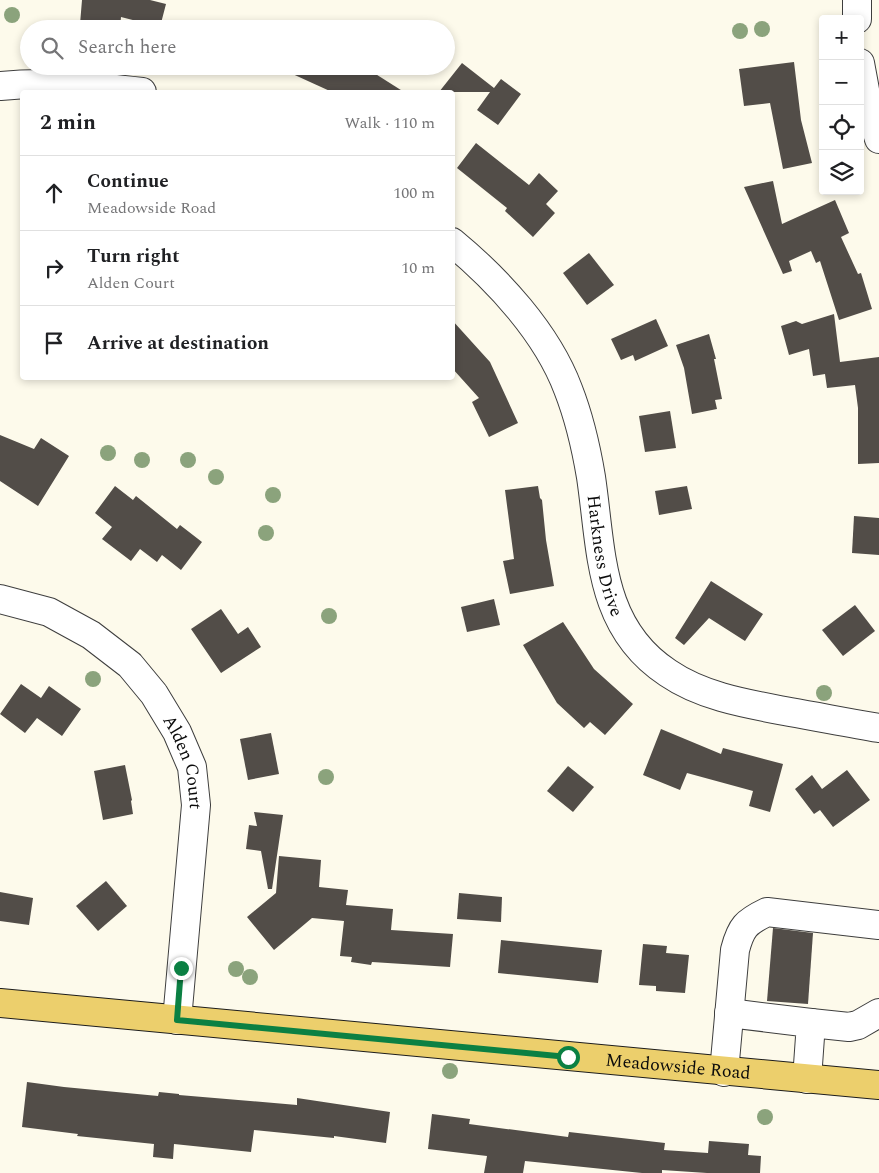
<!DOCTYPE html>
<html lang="en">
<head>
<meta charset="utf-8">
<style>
  body { margin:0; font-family:Spectral,serif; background:#f6f6f6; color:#202124 }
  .controls { position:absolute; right:15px; top:15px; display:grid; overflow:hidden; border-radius:5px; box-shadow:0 2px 8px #0003 }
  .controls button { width:45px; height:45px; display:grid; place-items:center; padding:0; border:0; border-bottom:1px solid #e0e0e0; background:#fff; color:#202124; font:25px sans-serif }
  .stop { position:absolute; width:15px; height:15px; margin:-11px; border:4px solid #0b8043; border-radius:50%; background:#fff }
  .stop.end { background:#0b8043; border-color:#fff; box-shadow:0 1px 5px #0008 }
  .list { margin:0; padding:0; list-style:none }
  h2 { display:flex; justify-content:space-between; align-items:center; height:65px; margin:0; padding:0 20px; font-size:21px }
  h2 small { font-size:16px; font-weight:400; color:#757577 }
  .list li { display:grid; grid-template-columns:32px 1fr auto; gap:15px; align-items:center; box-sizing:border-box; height:75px; padding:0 20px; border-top:1px solid #e0e0e0 }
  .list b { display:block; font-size:19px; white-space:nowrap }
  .list p { margin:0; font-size:16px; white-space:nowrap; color:#757577 }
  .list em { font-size:16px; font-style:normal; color:#757577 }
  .icon { flex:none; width:28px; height:28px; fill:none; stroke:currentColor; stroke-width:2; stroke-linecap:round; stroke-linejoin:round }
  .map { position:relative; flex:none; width:879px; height:1173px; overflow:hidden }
  .search { position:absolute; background:#fff; box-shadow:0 2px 8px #0003; left:20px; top:20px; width:435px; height:55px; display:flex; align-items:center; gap:12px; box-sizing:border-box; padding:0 18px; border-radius:28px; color:#757577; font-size:19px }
  .panel { position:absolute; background:#fff; box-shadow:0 2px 8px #0003; left:20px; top:90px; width:435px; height:290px; border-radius:5px }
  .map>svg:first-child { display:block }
  .building { fill:#524d48 }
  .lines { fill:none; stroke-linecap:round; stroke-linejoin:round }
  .minor-casing { stroke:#3e3e3e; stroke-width:30 }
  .major-casing { stroke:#1c1c1c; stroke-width:30 }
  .minor { stroke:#fff; stroke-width:28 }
  .major { stroke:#eccf6c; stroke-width:28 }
  .tree { fill:#8ba37c }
  .route { stroke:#0b8043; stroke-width:6 }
  .labels { text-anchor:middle; stroke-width:5; stroke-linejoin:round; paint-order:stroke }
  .street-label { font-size:18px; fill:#0b0b0b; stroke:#fff }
</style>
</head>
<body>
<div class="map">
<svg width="879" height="1173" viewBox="0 0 879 1173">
  <rect width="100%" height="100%" fill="#fdfaeb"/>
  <g class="building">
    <polygon points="82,0 150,0 166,4 160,27 121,17 120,28 80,24"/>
    <polygon points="794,62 801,120 812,163 783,169 770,103 744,106 739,69"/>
    <polygon points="462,63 494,88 501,79 521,94 498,125 477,110 490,92 439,92"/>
    <polygon points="275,66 363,66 404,92 332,92"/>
    <polygon points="476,143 529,185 539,173 558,191 546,204 555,213 533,237 505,211 507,208 457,168"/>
    <polygon points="773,181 782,224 835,200 849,233 841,237 858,274 861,273 872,309 839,320 820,261 816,263 811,251 789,261 792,271 783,274 744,187"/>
    <polygon points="589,253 614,285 587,305 563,273"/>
    <polygon points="834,314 840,362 879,357 879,463 858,464 858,408 855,385 827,388 825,374 813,376 809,349 789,355 781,326 796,321 802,324"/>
    <polygon points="656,319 668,346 635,361 633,355 621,360 611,339"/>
    <polygon points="452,320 490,362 518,423 489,437 472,402 479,398 452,368"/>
    <polygon points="709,334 716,359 714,359 722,399 715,400 717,409 692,414 684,368 676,345"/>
    <polygon points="670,411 676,448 645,452 639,416"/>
    <polygon points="0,435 34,449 41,438 69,456 38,506 0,481"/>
    <polygon points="115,486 133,500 136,496 177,529 180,525 202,542 181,570 162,555 157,562 140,549 131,561 102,539 112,527 95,513"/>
    <polygon points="538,486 540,498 542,500 546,540 554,586 510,594 503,561 514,559 505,490"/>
    <polygon points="687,486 692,509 659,515 655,491"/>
    <polygon points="854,516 879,518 879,555 852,553"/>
    <polygon points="711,581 763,614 745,641 709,618 684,645 675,638"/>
    <polygon points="494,599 500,625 467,632 461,607"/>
    <polygon points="855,605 875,631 843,656 822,630"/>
    <polygon points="221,609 238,634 248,627 261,647 221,673 191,629"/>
    <polygon points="563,622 594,669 633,704 605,735 590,722 584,728 557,703 523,645"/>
    <polygon points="21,684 41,698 49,686 81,709 62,736 37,718 25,733 0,714"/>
    <polygon points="661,729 721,754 723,748 783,764 770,812 749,806 753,791 687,773 680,790 643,775"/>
    <polygon points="271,733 279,774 248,780 240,739"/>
    <polygon points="125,765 132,800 131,801 133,814 103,820 94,771"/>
    <polygon points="568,766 594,787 573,812 547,791"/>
    <polygon points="847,770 870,800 833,827 820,810 814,814 795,789 812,775 822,789"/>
    <polygon points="254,812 283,815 272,889 268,889 261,851 246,849 249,825 257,826"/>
    <polygon points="279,856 321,860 319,887 348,890 346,905 393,909 391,930 453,934 450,967 372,962 371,965 351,962 352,957 340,956 344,921 312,918 274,950 247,917 276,893"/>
    <polygon points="106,881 127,906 98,931 76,906"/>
    <polygon points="0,892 33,898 29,925 0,921"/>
    <polygon points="459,893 502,897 501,922 457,919"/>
    <polygon points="773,928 813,933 808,1004 767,1001"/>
    <polygon points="501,940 602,950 598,983 498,973"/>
    <polygon points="643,944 667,946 666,953 689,955 685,993 656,991 656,986 639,985"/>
    <polygon points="27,1082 64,1087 158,1096 159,1092 179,1094 179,1095 297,1105 297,1098 390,1112 386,1143 334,1136 334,1138 254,1130 251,1152 174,1144 173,1159 153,1157 154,1144 77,1136 78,1134 22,1127"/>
    <polygon points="432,1114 470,1119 469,1124 568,1137 569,1132 665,1143 664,1150 708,1153 709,1141 749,1144 748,1155 761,1156 760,1173 707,1173 662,1170 662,1173 642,1173 525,1161 523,1173 484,1173 487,1156 428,1149"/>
  </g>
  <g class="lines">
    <g class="minor-casing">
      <g id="minor">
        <polyline points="857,19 857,0"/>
        <polyline points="860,63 867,101 879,139"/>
        <path d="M0,86c48,-5 95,0 142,6"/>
        <path id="s1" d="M452,242c46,38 95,91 116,147 11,28 18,58 23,88 11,74 7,150 77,196 35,24 80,31 122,39 29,5 59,11 89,16"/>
        <path id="s2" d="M0,599l49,13 42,23 39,30 24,29 23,38 15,35 4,38 -19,215"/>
        <polyline points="729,1013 811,1023 807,1079"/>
        <polyline points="811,1023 849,1027 858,1025 879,1013"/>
        <path d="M724,1072l11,-122c6,-23 11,-28 32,-38l112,13"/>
      </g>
    </g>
    <g class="major-casing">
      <g id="major">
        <path id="s3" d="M0,1003l879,82"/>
      </g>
    </g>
    <use href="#minor" class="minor"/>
    <use href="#major" class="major"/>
  </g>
  <g class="tree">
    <circle cx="12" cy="15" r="8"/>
    <circle cx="762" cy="29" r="8"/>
    <circle cx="740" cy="31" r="8"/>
    <circle cx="108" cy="453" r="8"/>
    <circle cx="142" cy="460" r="8"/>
    <circle cx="188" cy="460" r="8"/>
    <circle cx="216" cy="477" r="8"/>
    <circle cx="273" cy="495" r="8"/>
    <circle cx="266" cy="533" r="8"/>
    <circle cx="329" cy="616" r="8"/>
    <circle cx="93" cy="679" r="8"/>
    <circle cx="824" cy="693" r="8"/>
    <circle cx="326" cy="777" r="8"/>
    <circle cx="236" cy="969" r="8"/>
    <circle cx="250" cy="977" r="8"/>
    <circle cx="450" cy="1071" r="8"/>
    <circle cx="765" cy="1117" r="8"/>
  </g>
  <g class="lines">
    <polyline class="route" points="181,968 177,1020 568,1057"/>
  </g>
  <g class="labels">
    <g class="street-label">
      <text dy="6" stroke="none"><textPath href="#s1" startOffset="360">Harkness Drive</textPath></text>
      <text dy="6" stroke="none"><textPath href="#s2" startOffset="261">Alden Court</textPath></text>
      <text dy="6" stroke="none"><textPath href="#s3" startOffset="681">Meadowside Road</textPath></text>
    </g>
  </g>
</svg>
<div class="controls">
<button>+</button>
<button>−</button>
<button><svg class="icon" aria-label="locate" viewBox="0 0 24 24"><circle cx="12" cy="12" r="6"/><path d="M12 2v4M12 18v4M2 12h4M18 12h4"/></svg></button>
<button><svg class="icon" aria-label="layers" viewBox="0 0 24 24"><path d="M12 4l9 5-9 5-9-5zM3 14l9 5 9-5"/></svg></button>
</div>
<div class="stop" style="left:568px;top:1057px"></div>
<div class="stop end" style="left:181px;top:968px"></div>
<div class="search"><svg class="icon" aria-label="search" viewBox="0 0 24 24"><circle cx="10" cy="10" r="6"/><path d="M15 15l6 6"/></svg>Search here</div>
<section class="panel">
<h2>2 min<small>Walk · 110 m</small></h2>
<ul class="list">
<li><svg class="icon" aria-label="ahead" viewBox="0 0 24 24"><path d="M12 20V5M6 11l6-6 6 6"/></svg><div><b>Continue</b><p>Meadowside Road</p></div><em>100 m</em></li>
<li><svg class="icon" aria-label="right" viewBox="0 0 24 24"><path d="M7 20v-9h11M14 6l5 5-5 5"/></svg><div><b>Turn right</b><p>Alden Court</p></div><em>10 m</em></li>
<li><svg class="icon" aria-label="arrive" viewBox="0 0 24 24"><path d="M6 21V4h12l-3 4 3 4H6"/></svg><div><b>Arrive at destination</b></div></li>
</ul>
</section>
</div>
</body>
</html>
